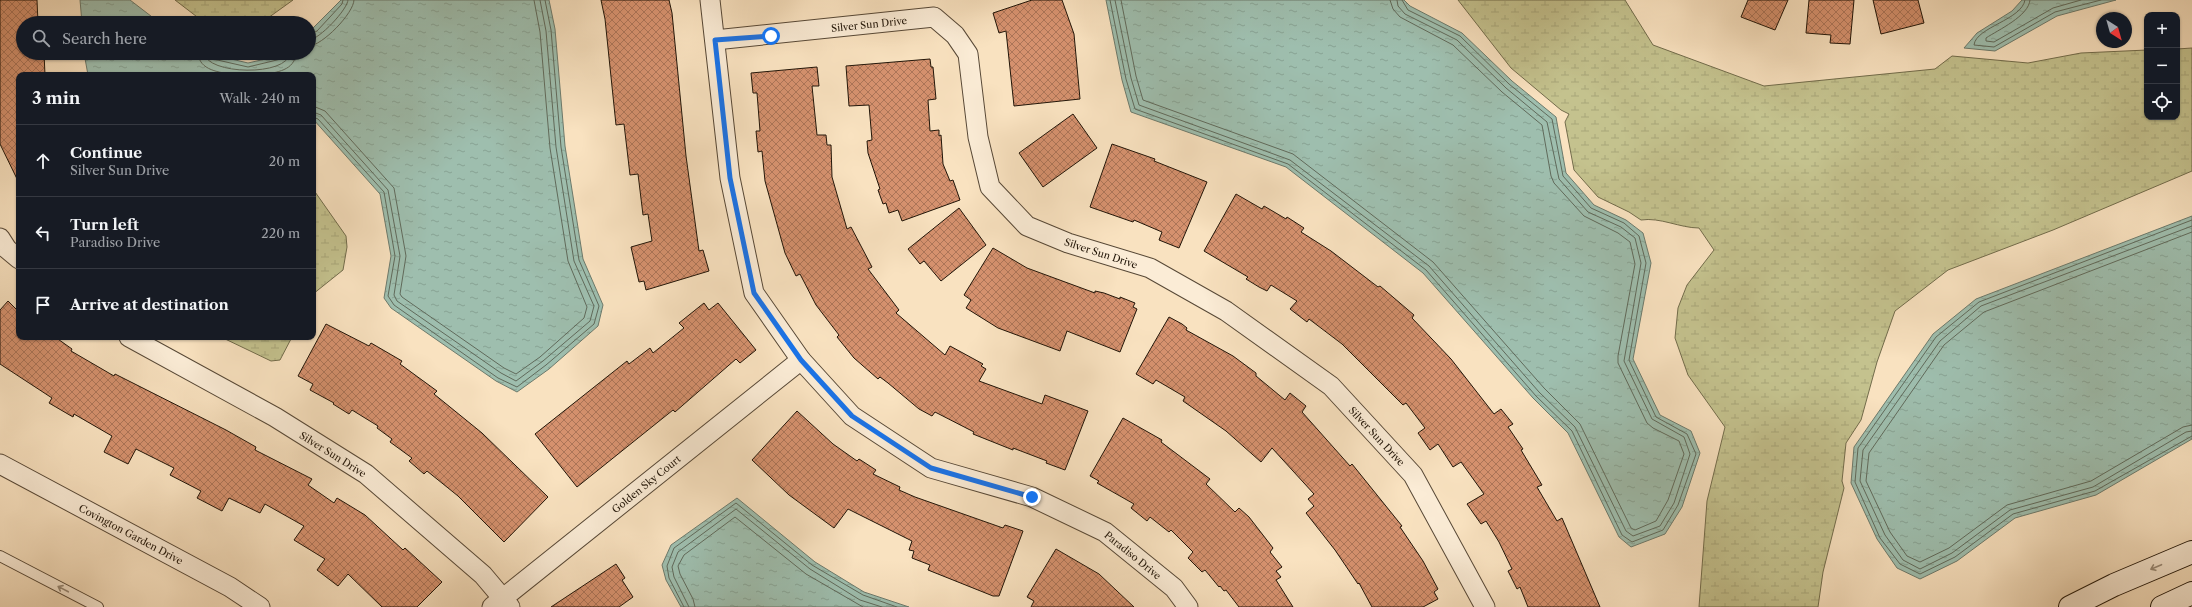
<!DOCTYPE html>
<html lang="en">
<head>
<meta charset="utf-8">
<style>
  body { margin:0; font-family:"Libre Caslon Text",serif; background:#20242c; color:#f1f3f6 }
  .controls { position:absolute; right:12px; top:12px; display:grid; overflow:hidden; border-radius:8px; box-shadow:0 1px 3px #0004 }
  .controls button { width:36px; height:36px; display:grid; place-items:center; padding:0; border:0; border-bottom:1px solid #363941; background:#171b24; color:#f1f3f6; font:20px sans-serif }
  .compass { position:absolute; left:2096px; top:12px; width:36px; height:36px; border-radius:50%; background:#171b24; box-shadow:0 1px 3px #0004; rotate:143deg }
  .stop { position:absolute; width:12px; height:12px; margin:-9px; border:3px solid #1a73e8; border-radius:50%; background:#fff }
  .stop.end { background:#1a73e8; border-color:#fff; box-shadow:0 1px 4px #0008 }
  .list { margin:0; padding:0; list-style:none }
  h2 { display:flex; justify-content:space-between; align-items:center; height:52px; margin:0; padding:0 16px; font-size:17px }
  h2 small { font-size:13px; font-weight:400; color:#9ea1a6 }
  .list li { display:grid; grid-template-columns:26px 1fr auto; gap:12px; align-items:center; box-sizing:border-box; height:72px; padding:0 16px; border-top:1px solid #363941 }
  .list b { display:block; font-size:15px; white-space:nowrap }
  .list p { margin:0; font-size:13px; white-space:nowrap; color:#9ea1a6 }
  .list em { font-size:13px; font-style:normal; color:#9ea1a6 }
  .icon { flex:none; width:22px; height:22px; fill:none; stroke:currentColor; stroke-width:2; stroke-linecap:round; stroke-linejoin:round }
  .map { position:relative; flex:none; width:2192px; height:607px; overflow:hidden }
  .search { position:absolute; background:#171b24; box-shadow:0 1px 3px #0004; left:16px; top:16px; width:300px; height:44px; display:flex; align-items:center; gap:10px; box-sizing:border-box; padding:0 14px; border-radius:22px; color:#9ea1a6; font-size:15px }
  .panel { position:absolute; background:#171b24; box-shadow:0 1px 3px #0004; left:16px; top:72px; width:300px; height:268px; border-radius:8px }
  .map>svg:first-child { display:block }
  .wetland { fill:url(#wetland-marsh); stroke:#726c4b }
  .water { fill:url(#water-ripples); stroke:#6c7a6c }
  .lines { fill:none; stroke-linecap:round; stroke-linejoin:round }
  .shore { stroke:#606a5b; stroke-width:1 }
  .building { fill:url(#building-cross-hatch); stroke:#211508 }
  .service-casing { stroke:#574836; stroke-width:12 }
  .minor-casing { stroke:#574836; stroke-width:21 }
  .secondary-casing { stroke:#211508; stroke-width:24 }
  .service { stroke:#fbecd6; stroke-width:10 }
  .minor { stroke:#fbecd6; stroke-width:19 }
  .secondary { stroke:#fbecd6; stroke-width:22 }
  .oneway { stroke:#998b79 }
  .route { stroke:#1a73e8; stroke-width:5 }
  .labels { text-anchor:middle; stroke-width:3.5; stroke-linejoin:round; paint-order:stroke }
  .street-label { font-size:10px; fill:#211508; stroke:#fbecd6 }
</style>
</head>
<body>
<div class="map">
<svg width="2192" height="607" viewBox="0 0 2192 607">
  <defs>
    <pattern id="wetland-marsh" width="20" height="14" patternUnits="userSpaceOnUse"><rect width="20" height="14" fill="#c4c28e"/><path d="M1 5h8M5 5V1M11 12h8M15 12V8" fill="none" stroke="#a8a679"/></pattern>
    <pattern id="water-ripples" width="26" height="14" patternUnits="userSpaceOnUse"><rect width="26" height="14" fill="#9ebeae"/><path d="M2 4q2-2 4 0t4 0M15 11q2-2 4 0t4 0" fill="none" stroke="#88a294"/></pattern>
    <pattern id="building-cross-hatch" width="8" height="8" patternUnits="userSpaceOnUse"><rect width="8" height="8" fill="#d5916e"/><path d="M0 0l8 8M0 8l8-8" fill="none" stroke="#ac7558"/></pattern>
  </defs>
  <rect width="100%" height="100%" fill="#f9e2c0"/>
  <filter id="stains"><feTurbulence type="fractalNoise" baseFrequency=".005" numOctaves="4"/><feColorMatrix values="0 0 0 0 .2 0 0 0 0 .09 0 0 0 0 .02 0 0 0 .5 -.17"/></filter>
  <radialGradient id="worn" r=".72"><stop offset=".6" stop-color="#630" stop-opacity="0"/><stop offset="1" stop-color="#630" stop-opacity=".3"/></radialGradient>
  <g class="wetland">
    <polygon points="175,0 293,0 261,23 205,23"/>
    <path d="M1458,0h167l28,45 111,41 171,-17 17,-13 76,7 53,-10 66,-3v67h30v-68l15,-1v123l-139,59 -105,40 -53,41 -18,51 -16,58 -15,23 -4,38 2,7 -21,84 -5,35h-119l8,-106 18,-74 -37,-52 -13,-37 3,-30 9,-23 27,-35 -15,-22c-19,0 -39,-11 -58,-8l-12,-8 -31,-15 -24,-27 -9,-48 4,-8 -8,-4 -50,-42z"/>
    <polygon points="313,189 346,236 347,247 343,270 313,294"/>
    <polygon points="221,337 292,337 280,360 271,361"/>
  </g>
  <g class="water">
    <polygon points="80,0 130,0 160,23 82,23"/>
    <polygon points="341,0 549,0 555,29 565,146 583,259 603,305 598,326 549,369 517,392 496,381 391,308 384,298 391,256 380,194 313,119 313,75 88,75 84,53 206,53 248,63 279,56 283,53 309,53 309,32"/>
    <polygon points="1106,0 1404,0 1410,6 1462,33 1512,81 1556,117 1566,173 1594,205 1626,220 1643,233 1651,263 1633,359 1660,415 1691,431 1700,453 1682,507 1665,534 1631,547 1619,537 1568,433 1533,398 1423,273 1286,167 1131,112 1122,80"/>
    <polygon points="2022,0 2116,0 2057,16 1995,51 1964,48 1977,33 2012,11"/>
    <polygon points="2192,216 2192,439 2096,495 2015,518 1957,561 1920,579 1897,568 1877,539 1851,483 1854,447 1933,334 1976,299"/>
    <polygon points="737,498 815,562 864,592 909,607 681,607 666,580 662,565 671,545"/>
  </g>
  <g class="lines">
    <g class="shore">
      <polyline points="1110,0 1126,79 1135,109 1288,164 1426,270 1536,396 1572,431 1622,535 1632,542 1663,530 1678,505 1696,454 1687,434 1656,417 1629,360 1646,263 1639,236 1624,223 1591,208 1563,176 1552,119 1509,84 1460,36 1408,10 1402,0"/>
      <polyline points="1115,0 1131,78 1139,105 1290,160 1429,266 1539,392 1575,427 1626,531 1633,536 1660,526 1674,503 1690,454 1684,437 1652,419 1624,361 1641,263 1635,238 1621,227 1588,212 1559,179 1547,122 1506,88 1457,40 1405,14 1398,6 1397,0"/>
      <polyline points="1121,0 1136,76 1143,100 1293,154 1433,262 1544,388 1580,424 1631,528 1635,530 1656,521 1668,500 1684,454 1679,441 1653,428 1647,423 1618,363 1618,356 1635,264 1630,242 1618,233 1584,216 1554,183 1551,176 1542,125 1502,92 1453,45 1400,17 1393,9 1390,0"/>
      <path d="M2025,0c-3,20 -49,27 -51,45l20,2 61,-35 46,-12"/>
      <path d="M2030,0c-1,16 -32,30 -44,38v3l8,1 59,-34 28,-8"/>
      <polyline points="309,35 317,31 342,4 343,0"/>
      <path d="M309,40c10,0 39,-31 39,-40"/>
      <path d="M309,46c13,0 45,-33 45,-46"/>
      <path d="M198,53c1,18 22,19 36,22"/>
      <path d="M204,53c2,22 84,24 86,0"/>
      <polyline points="210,53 213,59 248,67 281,59 285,53"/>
      <path d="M263,75c13,-3 32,-4 33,-22"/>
      <polyline points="313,106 325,111 394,188 406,256 400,294 402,297 504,368 516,374 540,357 584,318 587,307 568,261 550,148 540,32 534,0"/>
      <polyline points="313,112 321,115 388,190 400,256 394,295 397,301 501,373 516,381 543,361 590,321 594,306 574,261 556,147 546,31 540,0"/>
      <polyline points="313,117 318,119 384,192 395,256 388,296 394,305 498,378 517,387 546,365 594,324 599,306 579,260 561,147 551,30 545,0"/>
      <polyline points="2192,220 1979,302 1936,337 1858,448 1855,482 1880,538 1900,564 1920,574 1955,557 2013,514 2095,491 2192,436"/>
      <polyline points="2192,226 1981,306 1940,341 1863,450 1860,481 1885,535 1903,560 1920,569 1952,553 2010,510 2093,487 2186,432 2192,431"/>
      <polyline points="2192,232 1984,312 1944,345 1869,453 1866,481 1890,532 1907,556 1920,562 1949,548 2007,505 2091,481 2183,427 2192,425"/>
      <polyline points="684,607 669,578 667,566 674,548 736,503 812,565 863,595 897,607"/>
      <polyline points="689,607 674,577 672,567 678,552 736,509 810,569 860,600 882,607"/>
      <polyline points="695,607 693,599 680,574 678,566 684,555 735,517 806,574 863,607"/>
    </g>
  </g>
  <g class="building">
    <polygon points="0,0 37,0 38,23 23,23 23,53 44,53 45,75 19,75 19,183 0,144"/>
    <polygon points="601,0 669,0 672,13 686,156 699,251 703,250 709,271 646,290 644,281 639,282 631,247 652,241 648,214 643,215 638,174 630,175 624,124 616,125 605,19"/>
    <polygon points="1032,0 1062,0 1074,34 1080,99 1014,106 1006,31 999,33 993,13"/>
    <polygon points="1748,0 1788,0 1775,30 1741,17"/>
    <polygon points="1809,0 1854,0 1850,44 1830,43 1831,35 1806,33"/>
    <polygon points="1873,0 1918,0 1924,23 1881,34"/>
    <polygon points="930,59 931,67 933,67 936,99 928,100 930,131 939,130 939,136 941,135 943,164 950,181 953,180 960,200 902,221 898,210 889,213 886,203 883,204 878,190 880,189 868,153 867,141 872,140 869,105 849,106 846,66"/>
    <polygon points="817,67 819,86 812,86 817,135 826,135 827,145 831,145 832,177 847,229 851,227 872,267 868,269 899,310 896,313 945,355 950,346 983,364 981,366 986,369 979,381 1042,404 1045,395 1088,411 1065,470 1046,463 1047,461 1013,448 1013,450 973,434 974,432 935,412 932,416 919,409 888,383 880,377 878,379 854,358 837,337 839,335 816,305 800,274 796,276 785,253 765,181 762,151 758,152 756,131 760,131 757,93 753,93 751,73"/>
    <polygon points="1073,114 1097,148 1043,187 1019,153"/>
    <polygon points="1112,144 1155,159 1154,161 1207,182 1179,248 1159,240 1162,232 1134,220 1133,222 1090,207"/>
    <polygon points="1236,194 1262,209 1264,206 1286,219 1287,217 1304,228 1301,232 1331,251 1378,287 1380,286 1414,315 1412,318 1451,359 1494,414 1501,409 1513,424 1508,427 1523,449 1521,450 1542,485 1537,487 1557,521 1562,518 1600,607 1528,607 1520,587 1517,589 1508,571 1512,569 1499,542 1486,521 1481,524 1467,504 1484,494 1461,462 1453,467 1438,444 1430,450 1418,433 1425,428 1406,403 1403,405 1342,344 1309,319 1307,322 1290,309 1297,301 1271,285 1267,291 1259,287 1246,279 1248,277 1204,251"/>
    <polygon points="959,208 986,245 941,281 924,261 920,264 908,249"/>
    <polygon points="993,248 1027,268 1095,293 1095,291 1104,293 1120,299 1120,297 1135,303 1133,307 1137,309 1120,352 1067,331 1060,351 998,328 966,308 971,300 964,295"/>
    <polygon points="8,301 19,312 19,337 55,337 72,349 71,351 114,376 115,374 226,430 256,447 255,450 312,479 308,485 334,503 337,498 365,515 403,550 405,548 442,582 417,607 382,607 348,574 338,586 317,570 325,559 294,540 304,526 265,504 260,513 229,498 222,511 197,498 201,491 170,475 174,468 136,449 128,464 104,452 112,436 74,414 73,417 49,403 52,398 0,364 0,310"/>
    <polygon points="704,303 709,310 718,303 756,350 740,363 736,359 675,412 673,410 577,487 535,434 627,361 629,364 650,348 653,353 684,328 679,323"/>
    <polygon points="1169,317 1182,324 1187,328 1186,330 1233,356 1256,373 1256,376 1285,400 1290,393 1306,406 1302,412 1350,466 1352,464 1402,526 1400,527 1423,561 1438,589 1434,592 1438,599 1423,607 1372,607 1359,583 1358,584 1335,550 1306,513 1314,506 1308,499 1314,494 1272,448 1261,462 1226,431 1183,401 1185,397 1156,380 1153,384 1136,374"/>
    <polygon points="326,324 369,346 371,343 402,361 400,364 437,391 434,394 482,433 548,497 504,542 458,496 427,471 424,474 409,461 412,458 390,442 392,439 377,428 378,426 352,410 349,414 333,404 334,403 310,390 313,384 298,376"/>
    <polygon points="797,411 833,444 857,461 859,459 876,470 873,474 900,487 899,490 915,497 1003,528 1005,525 1023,531 999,596 993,596 928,570 930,565 912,558 914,551 909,550 912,541 848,509 834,528 789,495 752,460"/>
    <polygon points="1123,418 1162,440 1161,442 1210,479 1206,484 1235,512 1239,508 1249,517 1273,548 1270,552 1282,567 1276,571 1281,577 1276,580 1293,607 1239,607 1226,590 1224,591 1220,586 1219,587 1205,570 1202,572 1188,558 1193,552 1171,530 1169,532 1150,517 1147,521 1131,508 1134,504 1097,483 1099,481 1090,476"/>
    <polygon points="1056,549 1099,574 1134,607 1031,607 1034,601 1027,597"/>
    <polygon points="616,564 625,578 622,580 633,597 619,607 551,607"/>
  </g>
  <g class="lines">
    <g class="service-casing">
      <polyline id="service" points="0,556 98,607"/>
    </g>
    <g class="minor-casing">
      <g id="minor">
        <polyline points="710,0 730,178 754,293 801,360 852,416 931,468 1032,497 1105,532 1174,588 1188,607"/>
        <polyline points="715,40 934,17 955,35 968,54 978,137 990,187 1027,226 1068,243 1150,268 1226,311 1331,386 1413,475 1485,607"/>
        <polyline points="0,238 7,249 19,259"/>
        <polyline points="129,337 275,417 366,474 483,575 510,607"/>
        <polyline points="0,464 230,587 260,607"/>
        <polyline points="492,607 801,360"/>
      </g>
    </g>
    <g class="secondary-casing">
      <g id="secondary">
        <polyline points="2070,607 2114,585 2192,552"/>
        <polyline points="2162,607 2192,593"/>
      </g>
    </g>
    <use href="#service" class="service"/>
    <use href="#minor" class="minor"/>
    <use href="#secondary" class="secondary"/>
  </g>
  <defs><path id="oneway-shaft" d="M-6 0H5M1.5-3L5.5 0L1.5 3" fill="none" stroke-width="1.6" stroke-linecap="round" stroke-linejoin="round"/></defs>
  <g class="oneway">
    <use href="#oneway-shaft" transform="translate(2156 567) rotate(157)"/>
    <use href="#oneway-shaft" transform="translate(63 589) rotate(-152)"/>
  </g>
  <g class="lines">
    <polyline class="route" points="771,36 715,40 730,178 754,293 801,360 852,416 931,468 1032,497"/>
  </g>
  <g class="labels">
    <g class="street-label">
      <text transform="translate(869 24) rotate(-6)" y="4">Silver Sun Drive</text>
      <text transform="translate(1101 253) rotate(18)" y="4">Silver Sun Drive</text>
      <text transform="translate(1377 436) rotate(47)" y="4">Silver Sun Drive</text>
      <text transform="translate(333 454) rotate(32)" y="4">Silver Sun Drive</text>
      <text transform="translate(646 484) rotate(-39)" y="4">Golden Sky Court</text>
      <text transform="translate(131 534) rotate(28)" y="4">Covington Garden Drive</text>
      <text transform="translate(1133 555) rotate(39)" y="4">Paradiso Drive</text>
    </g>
  </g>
  <rect width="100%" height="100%" filter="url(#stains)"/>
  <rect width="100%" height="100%" fill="url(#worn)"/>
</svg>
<div class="controls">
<button>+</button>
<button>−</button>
<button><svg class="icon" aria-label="locate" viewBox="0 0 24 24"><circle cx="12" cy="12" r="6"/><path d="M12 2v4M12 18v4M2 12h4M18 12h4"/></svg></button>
</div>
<svg class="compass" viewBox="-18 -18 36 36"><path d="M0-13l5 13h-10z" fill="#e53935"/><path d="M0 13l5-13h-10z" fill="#9ea1a6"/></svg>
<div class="stop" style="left:771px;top:36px"></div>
<div class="stop end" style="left:1032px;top:497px"></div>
<div class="search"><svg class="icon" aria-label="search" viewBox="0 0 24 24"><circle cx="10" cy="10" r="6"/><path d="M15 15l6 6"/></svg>Search here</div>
<section class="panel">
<h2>3 min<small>Walk · 240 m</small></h2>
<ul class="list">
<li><svg class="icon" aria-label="ahead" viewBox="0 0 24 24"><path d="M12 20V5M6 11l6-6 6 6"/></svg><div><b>Continue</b><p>Silver Sun Drive</p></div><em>20 m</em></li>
<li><svg class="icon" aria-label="left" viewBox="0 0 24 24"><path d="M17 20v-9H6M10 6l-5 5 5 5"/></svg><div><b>Turn left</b><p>Paradiso Drive</p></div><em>220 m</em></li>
<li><svg class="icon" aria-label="arrive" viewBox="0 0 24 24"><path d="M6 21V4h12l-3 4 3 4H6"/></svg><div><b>Arrive at destination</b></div></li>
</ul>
</section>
</div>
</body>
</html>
